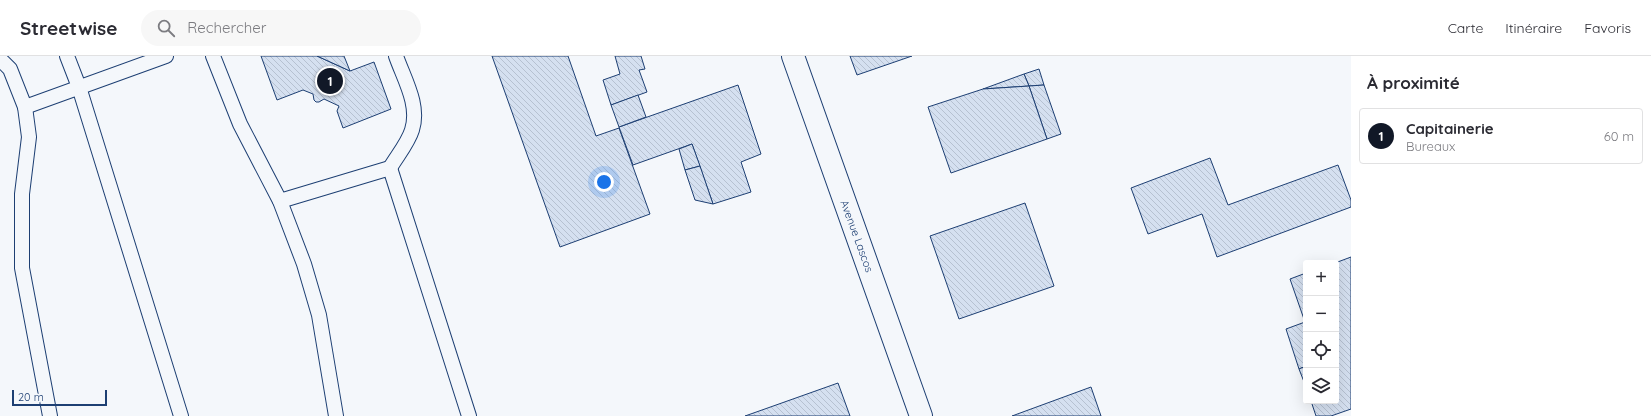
<!DOCTYPE html>
<html lang="fr">
<head>
<meta charset="utf-8">
<style>
  body { margin:0; font-family:Quicksand,sans-serif; background:#f7f7f7; color:#2b2b33 }
  .controls { position:absolute; right:12px; bottom:12px; display:grid; overflow:hidden; border-radius:4px; box-shadow:0 4px 16px #0002 }
  .controls button { width:36px; height:36px; display:grid; place-items:center; padding:0; border:0; border-bottom:1px solid #e1e1e2; background:#fff; color:#2b2b33; font:20px sans-serif }
  .scale { position:absolute; left:12px; bottom:10px; width:95px; box-sizing:border-box; padding-left:4px; border:2px solid #1d3f73; border-top:0; font-size:11px; line-height:14px; white-space:nowrap; color:#1d3f73; -webkit-text-stroke:3px #f4f7fb; paint-order:stroke }
  .you { position:absolute; left:604px; top:126px; width:14px; height:14px; margin:-10px; border:3px solid #fff; border-radius:50%; background:#1a73e8; box-shadow:0 0 0 6px #1a73e833 }
  .badge { display:grid; place-items:center; width:26px; height:26px; border-radius:50%; background:#111827; color:#fff; font-size:13px; font-weight:700 }
  .pin { position:absolute; translate:-50% -50%; border:2px solid #fff; box-shadow:0 1px 4px #0006 }
  .list { margin:0; padding:0; list-style:none }
  h2 { display:flex; justify-content:space-between; align-items:center; height:52px; margin:0; padding:0 16px; font-size:17px }
  h2 small { font-size:13px; font-weight:400; color:#7c7c81 }
  .list li { display:grid; grid-template-columns:26px 1fr auto; gap:12px; align-items:center; box-sizing:border-box; height:56px; margin:0 8px 8px; padding:0 8px; border:1px solid #e1e1e2; border-radius:4px }
  .list b { display:block; font-size:15px; white-space:nowrap }
  .list p { margin:0; font-size:13px; white-space:nowrap; color:#7c7c81 }
  .list em { font-size:13px; font-style:normal; color:#7c7c81 }
  .icon { flex:none; width:22px; height:22px; fill:none; stroke:currentColor; stroke-width:2; stroke-linecap:round; stroke-linejoin:round }
  .map { position:relative; flex:none; width:1351px; height:360px; overflow:hidden }
  header { display:flex; align-items:center; gap:24px; box-sizing:border-box; height:56px; padding:0 20px; background:#fff; border-bottom:1px solid #e1e1e2 }
  header strong { font-size:19px }
  nav { display:flex; gap:22px; margin-inline-start:auto; font-size:14px }
  .search { width:280px; height:36px; background:#f7f7f7; display:flex; align-items:center; gap:10px; box-sizing:border-box; padding:0 14px; border-radius:22px; color:#7c7c81; font-size:15px }
  main { display:flex }
  aside { flex:1; background:#fff }
  .map>svg:first-child { display:block }
  .building { fill:url(#building-back-hatch); stroke:#1d3f73 }
  .lines { fill:none; stroke-linecap:round; stroke-linejoin:round }
  .lane-casing { stroke:#1d3f73; stroke-width:16 }
  .street-casing { stroke:#1d3f73; stroke-width:24 }
  .lane { stroke:#f4f7fb; stroke-width:14 }
  .street { stroke:#f4f7fb; stroke-width:22 }
  .labels { text-anchor:middle; stroke-width:3; stroke-linejoin:round; paint-order:stroke }
  .street-label { font-size:11px; fill:#1d3f73; stroke:#f4f7fb }
</style>
</head>
<body>
<header>
<strong>Streetwise</strong>
<div class="search"><svg class="icon" aria-label="search" viewBox="0 0 24 24"><circle cx="10" cy="10" r="6"/><path d="M15 15l6 6"/></svg>Rechercher</div>
<nav><a>Carte</a><a>Itinéraire</a><a>Favoris</a></nav>
</header>
<main>
<div class="map">
<svg width="1351" height="360" viewBox="0 0 1351 360">
  <defs>
    <pattern id="building-back-hatch" width="6" height="6" patternUnits="userSpaceOnUse"><rect width="6" height="6" fill="#d5e0f0"/><path d="M-1 5l2 2M0 0l6 6M5-1l2 2" fill="none" stroke="#b6c1d1"/></pattern>
  </defs>
  <rect width="100%" height="100%" fill="#f4f7fb"/>
  <g class="building">
    <polygon points="261,0 317,0 350,15 374,6 391,53 343,72 337,55 339,50 324,43 319,46 316,46 314,44 313,38 303,34 277,44"/>
    <polygon points="317,0 344,0 350,15"/>
    <polygon points="492,0 568,0 596,80 619,72 650,158 560,191"/>
    <polygon points="615,0 641,0 645,13 639,14 647,36 611,49 603,24 620,18"/>
    <polygon points="850,0 912,0 857,19"/>
    <polygon points="1039,13 1044,29 1029,30 1024,18"/>
    <polygon points="1024,18 1029,30 983,33"/>
    <polygon points="738,29 761,98 741,106 751,136 713,148 692,88 633,109 619,71"/>
    <polygon points="1044,29 1061,78 1047,83 1029,30"/>
    <polygon points="1029,30 1047,83 951,117 928,51 983,33"/>
    <polygon points="638,39 646,61 619,71 611,49"/>
    <polygon points="692,88 700,110 685,114 679,93"/>
    <polygon points="1210,102 1228,149 1338,109 1351,144 1351,151 1217,201 1202,158 1148,178 1131,132"/>
    <polygon points="700,110 713,148 695,144 685,114"/>
    <polygon points="1025,147 1054,230 959,263 930,180"/>
    <polygon points="1351,201 1351,353 1331,360 1316,360 1311,345 1336,345 1335,207"/>
    <polygon points="1306,217 1306,269 1290,223"/>
    <polygon points="1305,266 1306,310 1299,313 1286,273"/>
    <polygon points="1306,310 1306,331 1299,313"/>
    <polygon points="838,327 850,360 745,360 762,354"/>
    <polygon points="1091,331 1101,360 1012,360"/>
  </g>
  <g class="lines">
    <g class="lane-casing">
      <g id="lane">
        <polyline points="67,0 79,31 181,360"/>
        <polyline points="213,0 240,68 280,145 304,208 319,259 336,360"/>
        <polyline points="0,3 10,13 25,51 166,0"/>
        <polyline points="25,51 29,81 22,138 22,212 50,360"/>
        <path d="M390,112c7,-12 18,-25 22,-38 8,-25 -8,-51 -16,-74"/>
        <polyline points="280,145 390,112 469,360"/>
      </g>
    </g>
    <g class="street-casing">
      <polyline id="street" points="793,0 921,360"/>
    </g>
    <use href="#lane" class="lane"/>
    <use href="#street" class="street"/>
  </g>
  <g class="labels">
    <g class="street-label">
      <text transform="translate(857 180) rotate(70)" y="4">Avenue Lascos</text>
    </g>
  </g>
</svg>
<div class="controls">
<button>+</button>
<button>−</button>
<button><svg class="icon" aria-label="locate" viewBox="0 0 24 24"><circle cx="12" cy="12" r="6"/><path d="M12 2v4M12 18v4M2 12h4M18 12h4"/></svg></button>
<button><svg class="icon" aria-label="layers" viewBox="0 0 24 24"><path d="M12 4l9 5-9 5-9-5zM3 14l9 5 9-5"/></svg></button>
</div>
<div class="scale">20 m</div>
<div class="you"></div>
<div class="pin badge" style="left:330px;top:25px">1</div>
</div>
<aside>
<h2>À proximité<small></small></h2>
<ul class="list">
<li><span class="badge">1</span><div><b>Capitainerie</b><p>Bureaux</p></div><em>60 m</em></li>
</ul>
</aside>
</main>
</body>
</html>
